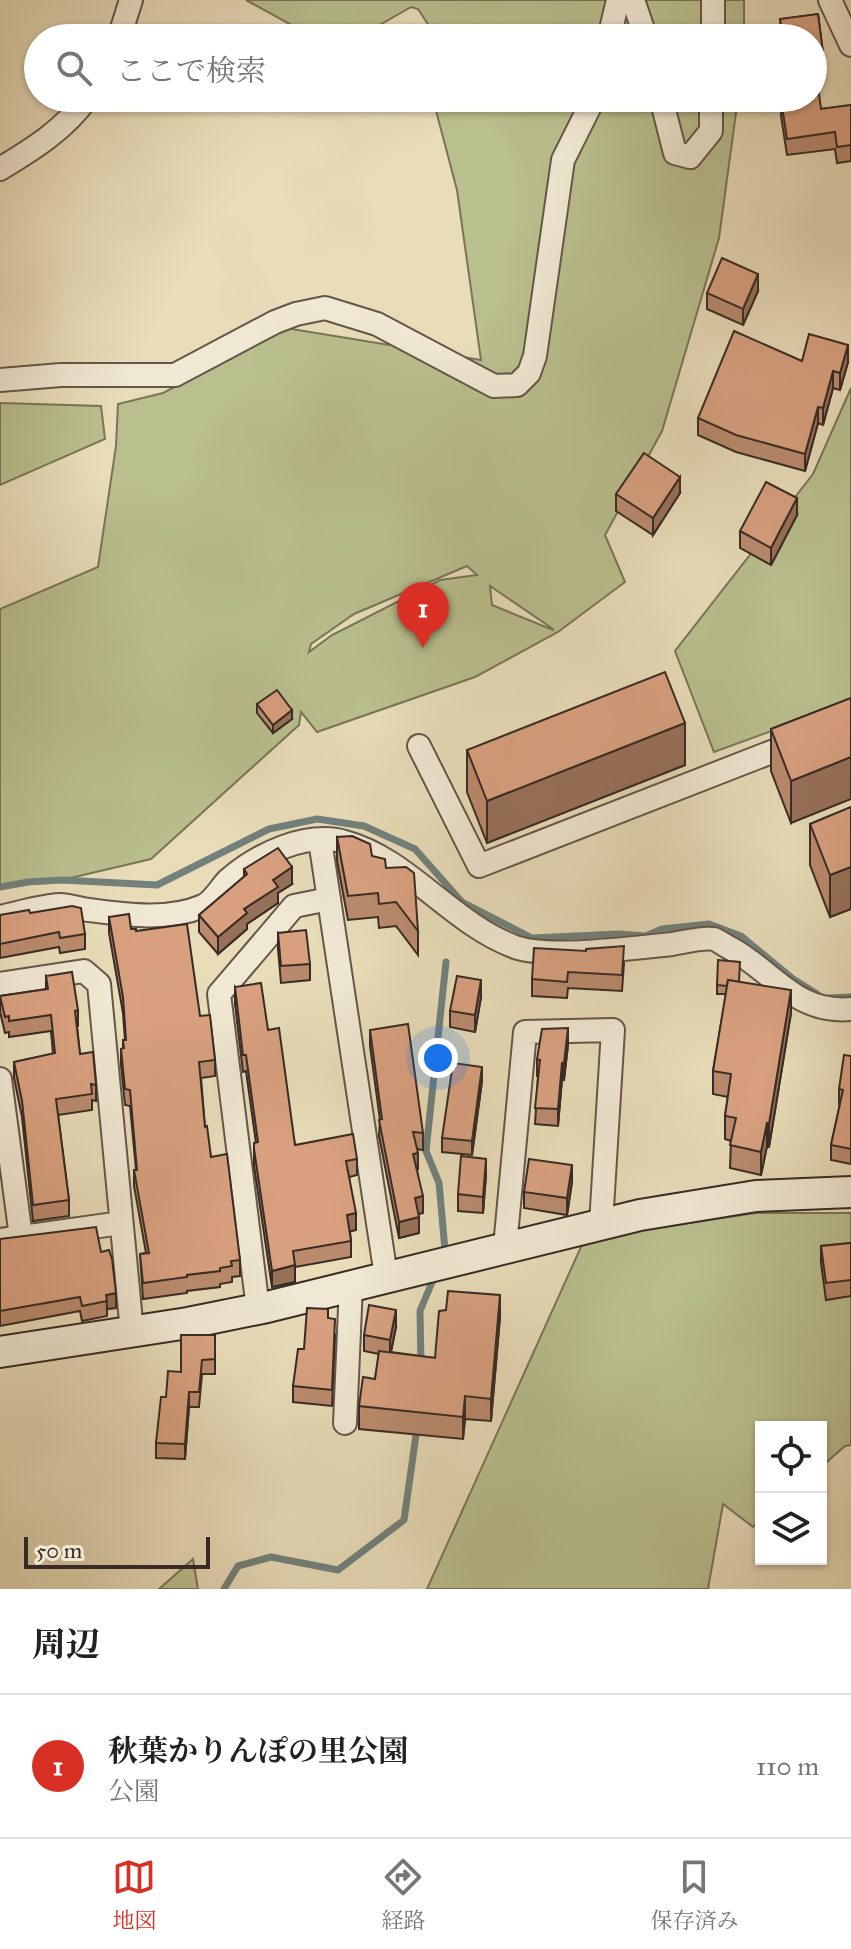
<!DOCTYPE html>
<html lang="ja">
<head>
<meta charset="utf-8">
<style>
  body { margin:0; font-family:"IM FELL Great Primer","Noto Serif JP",serif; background:#f2f2f2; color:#222 }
  .controls { position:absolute; right:24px; bottom:24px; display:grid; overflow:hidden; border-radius:0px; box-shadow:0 2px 6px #0004 }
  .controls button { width:72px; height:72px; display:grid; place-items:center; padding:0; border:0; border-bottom:2px solid #e0e0e0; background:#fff; color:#222; font:40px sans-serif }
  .scale { position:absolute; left:24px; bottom:20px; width:186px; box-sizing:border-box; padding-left:8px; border:4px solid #382b25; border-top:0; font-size:22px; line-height:28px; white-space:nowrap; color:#382b25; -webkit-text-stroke:6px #f0e8d2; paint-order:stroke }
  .you { position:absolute; left:438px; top:1058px; width:28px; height:28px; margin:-20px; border:6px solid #fff; border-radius:50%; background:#1a73e8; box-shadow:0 0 0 12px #1a73e833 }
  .badge { display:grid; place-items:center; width:52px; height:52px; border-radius:50%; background:#d93025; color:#fff; font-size:26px; font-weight:700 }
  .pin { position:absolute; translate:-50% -66px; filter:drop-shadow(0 2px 4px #0008) }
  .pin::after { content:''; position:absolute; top:42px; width:28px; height:24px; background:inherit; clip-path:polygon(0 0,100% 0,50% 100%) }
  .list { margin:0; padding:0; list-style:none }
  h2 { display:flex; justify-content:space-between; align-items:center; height:104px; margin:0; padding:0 32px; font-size:34px }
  h2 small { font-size:26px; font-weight:400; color:#767676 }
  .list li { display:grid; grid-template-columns:52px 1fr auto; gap:24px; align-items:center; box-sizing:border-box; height:144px; padding:0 32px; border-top:2px solid #e0e0e0 }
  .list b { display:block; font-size:30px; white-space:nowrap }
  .list p { margin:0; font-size:26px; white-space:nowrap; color:#767676 }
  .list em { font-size:26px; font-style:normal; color:#767676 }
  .icon { flex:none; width:44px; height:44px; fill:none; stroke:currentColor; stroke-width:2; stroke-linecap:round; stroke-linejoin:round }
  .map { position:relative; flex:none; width:851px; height:1589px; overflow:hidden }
  .search { position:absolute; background:#fff; box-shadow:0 2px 6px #0004; left:24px; right:24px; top:24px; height:88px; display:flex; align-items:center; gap:20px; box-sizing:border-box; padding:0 28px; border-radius:44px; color:#767676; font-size:30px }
  .sheet { height:248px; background:#fff }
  nav { display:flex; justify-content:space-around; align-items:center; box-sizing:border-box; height:112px; border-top:2px solid #e0e0e0; background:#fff; font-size:22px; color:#767676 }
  nav a { display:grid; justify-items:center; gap:4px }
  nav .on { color:#d93025 }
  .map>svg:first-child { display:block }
  .green { fill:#b9bf8d; stroke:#787559; stroke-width:2; fill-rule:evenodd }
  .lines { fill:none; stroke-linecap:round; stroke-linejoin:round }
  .stream { stroke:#72817b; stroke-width:7 }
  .street-casing { stroke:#64574a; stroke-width:26 }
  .secondary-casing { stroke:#382b25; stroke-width:34 }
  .street { stroke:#f0e8d2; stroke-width:22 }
  .secondary { stroke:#f0e8d2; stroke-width:30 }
  .wall { fill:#ba8a6d; stroke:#382b25; stroke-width:2 }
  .shaded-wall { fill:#977059; stroke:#382b25; stroke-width:2 }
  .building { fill:#d8a07f; stroke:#382b25; stroke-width:2 }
</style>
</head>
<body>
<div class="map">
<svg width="851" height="1589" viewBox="0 0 851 1589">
  <rect width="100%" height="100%" fill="#e8dcb9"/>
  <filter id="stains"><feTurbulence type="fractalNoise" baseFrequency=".0025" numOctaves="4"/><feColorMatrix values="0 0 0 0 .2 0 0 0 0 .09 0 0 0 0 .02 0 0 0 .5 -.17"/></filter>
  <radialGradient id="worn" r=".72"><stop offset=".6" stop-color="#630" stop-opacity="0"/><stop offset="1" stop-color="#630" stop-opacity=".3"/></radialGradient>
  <g class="green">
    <polygon points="246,0 744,0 744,38 437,38 418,9 411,7 357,38 315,38"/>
    <path d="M436,98h302l-19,140 -57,193 -57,104 20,47 -67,50 -83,45 -158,55 -16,-20 -2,13 -148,134 -89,21 -34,2 -28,5v-278l98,-42 18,-121 2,-42 45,-11 123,-65 195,32 -24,-170 -22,-83zM467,566l10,9 -37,5 -108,55 -23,17 2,-8 43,-30zM490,586l63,43v1l-61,-25z"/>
    <polygon points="851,388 851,702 714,752 675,651 813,474"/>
    <polygon points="0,403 101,406 105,439 0,485"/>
    <polygon points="756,1213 851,1213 851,1445 845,1446 821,1467 821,1427 761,1427 761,1520 753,1527 723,1504 708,1589 427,1589 585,1238"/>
    <polygon points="193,1559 198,1589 159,1589"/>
  </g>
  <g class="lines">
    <g class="stream">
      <polyline points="0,887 28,882 62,880 157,885 269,829 317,819 364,826 415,849 462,902 532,938 618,934 646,936 662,929 709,924 741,936 793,979 817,994"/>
      <polyline points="829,998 851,997"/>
      <polyline points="442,1256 445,1250 439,1183 426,1151 446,962"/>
      <polyline points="421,1364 420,1311 435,1275"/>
      <polyline points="224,1589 238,1566 271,1557 338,1570 404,1520 417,1428"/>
    </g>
    <g class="street-casing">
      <g id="street">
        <polyline points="633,0 646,38"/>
        <polyline points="830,0 851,45"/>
        <polyline points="119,38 131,0"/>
        <polyline points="609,38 618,0"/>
        <polyline points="713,38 713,0"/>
        <polyline points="661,98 675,153 690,157 711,131 711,98"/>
        <path d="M0,169c33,-20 64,-39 87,-71"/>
        <polyline points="0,380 61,375 175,375 275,322 296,314 325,308 377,324 494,386 517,385 529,373 535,356 563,160 594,98"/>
        <polyline points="419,746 479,866 851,721"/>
        <polyline points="320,840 386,1276"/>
        <path d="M0,917c19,-4 40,-11 60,-12 9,0 20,4 29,5 38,5 79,11 114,-4 11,-5 17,-18 25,-26 30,-26 78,-49 117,-38 63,17 106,81 170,105 33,12 120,1 157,-3 12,-2 31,-7 42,-5 5,2 12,7 16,9 43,23 65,66 121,61"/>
        <polyline points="0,984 84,971 99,984 132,1332"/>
        <polyline points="0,1079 21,1237"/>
        <polyline points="0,1240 121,1223"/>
        <polyline points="505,1247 525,1032 613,1030 601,1224"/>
        <polyline points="258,1309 219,994 294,906 329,899"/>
        <polyline points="345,1423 351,1285"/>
      </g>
    </g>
    <g class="secondary-casing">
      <polyline id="secondary" points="0,1352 188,1323 267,1307 640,1215 756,1196 851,1192"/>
    </g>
    <use href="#street" class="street"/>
    <use href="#secondary" class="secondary"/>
  </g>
  <g class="wall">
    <polygon points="818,14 823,53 823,70 813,71 813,38 781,38 780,19"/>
    <polygon points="781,100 821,109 851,105 851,161 837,163 835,149 787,155 781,116"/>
    <polygon points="758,291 743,325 707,309 707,293"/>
    <polygon points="802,361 848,362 840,390 833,388 823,425 818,423 805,471 736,452 698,435 698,418"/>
    <polygon points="680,493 653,535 616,511 616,494"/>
    <polygon points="797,515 771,565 740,548 740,531"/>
    <polygon points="851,698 791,823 771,771 771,729"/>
    <polygon points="257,704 292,719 273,733 257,713"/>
    <polygon points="467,750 685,765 487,843 467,792"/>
    <polygon points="851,807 851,909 830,917 810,865 810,824"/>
    <polygon points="337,837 372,856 386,868 418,931 418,955 396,926 379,928 378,917 348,920 337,861"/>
    <polygon points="244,869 292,884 278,893 278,903 247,924 247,929 218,954 199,932 199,915 244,877"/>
    <polygon points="30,913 85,934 85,949 60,953 59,947 0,958 0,915"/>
    <polygon points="109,917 136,931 200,1016 215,1060 215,1076 201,1078 205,1127 211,1157 240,1260 240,1276 232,1277 232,1282 220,1284 220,1287 187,1291 187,1293 143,1299 140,1254 146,1253 134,1186 134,1170 136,1170 130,1106 125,1105 121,1065 121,1049 123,1049 123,1040 125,1040 123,1013 109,933"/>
    <polygon points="278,933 310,964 310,980 281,983 278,949"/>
    <polygon points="586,951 624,963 622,991 568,988 567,998 532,996 532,979"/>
    <polygon points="46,976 78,1010 78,1026 77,1026 80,1054 96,1085 96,1101 92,1100 92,1110 58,1115 69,1200 69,1216 33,1221 22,1117 14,1078 14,1062 53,1054 51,1031 9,1037 9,1032 5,1033 0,1012 0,996 46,990"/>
    <polygon points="739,982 791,1013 769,1147 767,1146 761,1175 730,1168 731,1141 725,1139 725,1116 728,1097 713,1094 713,1071 726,994 717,994 717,985"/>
    <polygon points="235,987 268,1030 295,1145 357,1159 357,1175 349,1177 356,1230 350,1231 351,1241 351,1257 295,1267 295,1282 272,1287 254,1166 254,1143 256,1143 246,1071 243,1072 235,1004"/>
    <polygon points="481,997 475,1032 450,1027 450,1011"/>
    <polygon points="370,1030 423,1133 423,1150 417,1149 418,1169 417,1170 423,1213 418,1214 419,1233 399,1238 379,1136 380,1120 370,1046"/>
    <polygon points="568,1045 564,1080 562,1079 558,1126 535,1124 538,1076 537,1076 537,1059"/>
    <polygon points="851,1056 851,1164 831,1160 831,1145 840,1104 839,1104 839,1089"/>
    <polygon points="482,1081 472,1155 442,1152 442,1138"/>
    <polygon points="486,1175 483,1213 458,1211 458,1194"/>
    <polygon points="572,1182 567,1215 524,1208 524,1192"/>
    <polygon points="0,1239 101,1252 116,1308 107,1309 107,1316 82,1321 80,1311 0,1326"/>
    <polygon points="851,1243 851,1296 826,1300 821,1263 821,1246"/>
    <polygon points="500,1317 491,1421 465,1419 463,1439 359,1429 359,1406 375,1379 379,1354 364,1351 364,1335 396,1327 391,1352 435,1358"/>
    <polygon points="328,1318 335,1335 332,1406 293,1402 293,1386 304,1349"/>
    <polygon points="215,1335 215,1374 202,1374 199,1407 189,1407 185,1459 156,1458 156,1443 166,1397 181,1372"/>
  </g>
  <g class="shaded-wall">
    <polygon points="758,274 758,291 743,325 743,309"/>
    <polygon points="848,345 848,362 840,390 840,373"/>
    <polygon points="833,371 833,388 823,425 823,408"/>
    <polygon points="818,407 818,423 805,471 805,454"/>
    <polygon points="680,477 680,493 653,535 653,518"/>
    <polygon points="797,498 797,515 771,565 771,548"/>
    <polygon points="292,710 292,719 273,733 273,725"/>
    <polygon points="685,723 685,765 487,843 487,801"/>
    <polygon points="851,757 851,799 791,823 791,781"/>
    <polygon points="292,867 292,884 278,893 278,903 247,924 247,929 218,954 218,937 273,880"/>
    <polygon points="851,867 851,909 830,917 830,875"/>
    <polygon points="481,980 481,997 475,1032 475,1015"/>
    <polygon points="791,990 791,1013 769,1147 769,1124"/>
    <polygon points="568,1028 568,1045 564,1080 564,1063"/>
    <polygon points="562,1063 562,1079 558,1126 558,1109"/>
    <polygon points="482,1067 482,1081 472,1155 472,1141"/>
    <polygon points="767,1123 767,1146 761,1175 761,1152"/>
    <polygon points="418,1153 418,1169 413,1170 413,1154"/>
    <polygon points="486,1159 486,1175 483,1213 483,1197"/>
    <polygon points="572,1165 572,1182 567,1215 567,1198"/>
    <polygon points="423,1196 423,1213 415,1215 415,1198"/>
    <polygon points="356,1213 356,1230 347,1232 347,1215"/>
    <polygon points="419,1217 419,1233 399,1238 399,1222"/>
    <polygon points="295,1265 295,1282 272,1287 272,1271"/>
    <polygon points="116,1293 116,1308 107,1309 106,1295"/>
    <polygon points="500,1295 500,1317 491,1421 491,1399"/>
    <polygon points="396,1310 396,1327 390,1356 390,1340"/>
    <polygon points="189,1392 189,1407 185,1459 185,1444"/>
    <polygon points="465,1396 465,1419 463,1439 463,1417"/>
  </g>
  <g class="building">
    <polygon points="818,14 823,53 813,55 813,38 783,38 780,19"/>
    <polygon points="819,94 821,109 851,105 851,145 837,147 835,132 787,139 781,100 813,98 813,95"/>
    <polygon points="722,258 758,274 743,309 707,293"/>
    <polygon points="734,331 802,361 809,334 848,345 840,373 833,371 823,408 818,407 805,454 736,435 698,418"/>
    <polygon points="644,453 680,477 653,518 616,494"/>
    <polygon points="766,482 797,498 771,548 740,531"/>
    <polygon points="665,672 685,723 487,801 467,750"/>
    <polygon points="277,690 292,710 273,725 257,704"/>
    <polygon points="851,698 851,757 791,781 771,729"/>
    <polygon points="851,807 851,867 830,875 810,824"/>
    <polygon points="352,836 370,844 372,856 385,859 386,868 406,867 414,873 418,931 396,902 379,904 378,893 348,896 337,837"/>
    <polygon points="278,848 292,867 273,880 278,887 244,909 247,913 218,937 199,915 247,874 244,869"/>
    <polygon points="72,906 81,908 85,934 60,938 59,932 0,944 0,915 29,910 30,913"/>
    <polygon points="129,914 131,929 136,929 136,931 187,924 200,1016 210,1015 215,1060 199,1062 205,1127 207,1126 211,1157 227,1154 240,1260 231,1261 232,1266 220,1268 220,1271 187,1275 187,1277 143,1283 140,1254 149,1253 134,1170 137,1170 130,1090 125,1089 121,1049 124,1048 123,1040 126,1040 123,997 109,917"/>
    <polygon points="306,930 310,964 281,966 278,933"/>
    <polygon points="624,946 622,975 568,972 567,982 532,979 534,948 586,951 586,949"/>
    <polygon points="718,960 740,962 739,982 728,980 727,986 717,985"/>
    <polygon points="72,972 78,1010 75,1011 80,1054 93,1052 96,1085 91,1084 92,1094 56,1099 69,1200 33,1205 22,1101 14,1062 55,1053 51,1015 9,1021 9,1016 5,1017 0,996 48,989 46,976"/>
    <polygon points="457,976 481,980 475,1015 450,1011"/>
    <polygon points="728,980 791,990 769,1124 767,1123 761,1152 730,1145 736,1118 725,1116 731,1074 713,1071"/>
    <polygon points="261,983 268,1030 279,1028 295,1145 353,1134 357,1159 346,1161 356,1213 347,1215 351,1241 293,1251 295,1265 272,1271 254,1149 254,1143 258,1142 246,1055 243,1055 235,987"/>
    <polygon points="408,1024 423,1133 413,1132 418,1153 413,1154 423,1196 415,1198 419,1217 399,1222 379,1120 382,1119 370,1030"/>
    <polygon points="568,1028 564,1063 562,1063 558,1109 535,1108 540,1060 537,1059 542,1029"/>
    <polygon points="844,1055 851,1056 851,1149 831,1145 843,1090 839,1089"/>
    <polygon points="453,1063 482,1067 472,1141 442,1138"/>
    <polygon points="461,1156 486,1159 483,1197 458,1194"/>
    <polygon points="529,1159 572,1165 567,1198 524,1192"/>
    <polygon points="96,1227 101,1252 109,1250 112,1259 116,1293 106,1295 107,1301 82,1306 80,1297 0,1311 0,1239"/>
    <polygon points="851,1243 851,1280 826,1283 821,1246"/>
    <polygon points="448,1291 500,1295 491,1399 465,1396 463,1417 359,1406 363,1377 375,1379 379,1351 435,1358 439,1311 446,1310"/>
    <polygon points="369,1305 396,1310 390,1340 364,1335"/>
    <polygon points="307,1308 328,1309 328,1318 335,1319 332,1390 293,1386 298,1349 304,1349"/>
    <polygon points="181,1335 215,1335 215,1359 202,1360 199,1392 189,1392 185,1444 156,1443 161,1397 166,1397 168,1371 181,1372"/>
  </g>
  <rect width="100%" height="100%" filter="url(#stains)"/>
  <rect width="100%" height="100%" fill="url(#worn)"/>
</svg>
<div class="controls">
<button><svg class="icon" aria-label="locate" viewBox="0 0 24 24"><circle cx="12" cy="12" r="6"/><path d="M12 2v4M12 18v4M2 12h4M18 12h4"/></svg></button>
<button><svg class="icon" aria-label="layers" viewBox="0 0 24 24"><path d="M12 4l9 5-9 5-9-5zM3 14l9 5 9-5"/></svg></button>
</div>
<div class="scale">50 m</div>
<div class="you"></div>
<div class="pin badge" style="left:423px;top:648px">1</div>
<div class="search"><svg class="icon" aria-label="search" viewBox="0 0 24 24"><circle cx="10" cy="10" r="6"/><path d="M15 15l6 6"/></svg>ここで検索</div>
</div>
<section class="sheet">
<h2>周辺<small></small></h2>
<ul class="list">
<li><span class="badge">1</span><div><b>秋葉かりんぽの里公園</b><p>公園</p></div><em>110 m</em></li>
</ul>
</section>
<nav>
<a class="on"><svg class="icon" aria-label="map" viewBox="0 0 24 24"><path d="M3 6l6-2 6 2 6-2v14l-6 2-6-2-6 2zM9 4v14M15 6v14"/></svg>地図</a>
<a><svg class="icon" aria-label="directions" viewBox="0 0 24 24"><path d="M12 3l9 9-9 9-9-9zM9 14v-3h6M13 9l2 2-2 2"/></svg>経路</a>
<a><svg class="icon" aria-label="saved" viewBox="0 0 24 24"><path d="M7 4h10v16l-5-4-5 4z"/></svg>保存済み</a>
</nav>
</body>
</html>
